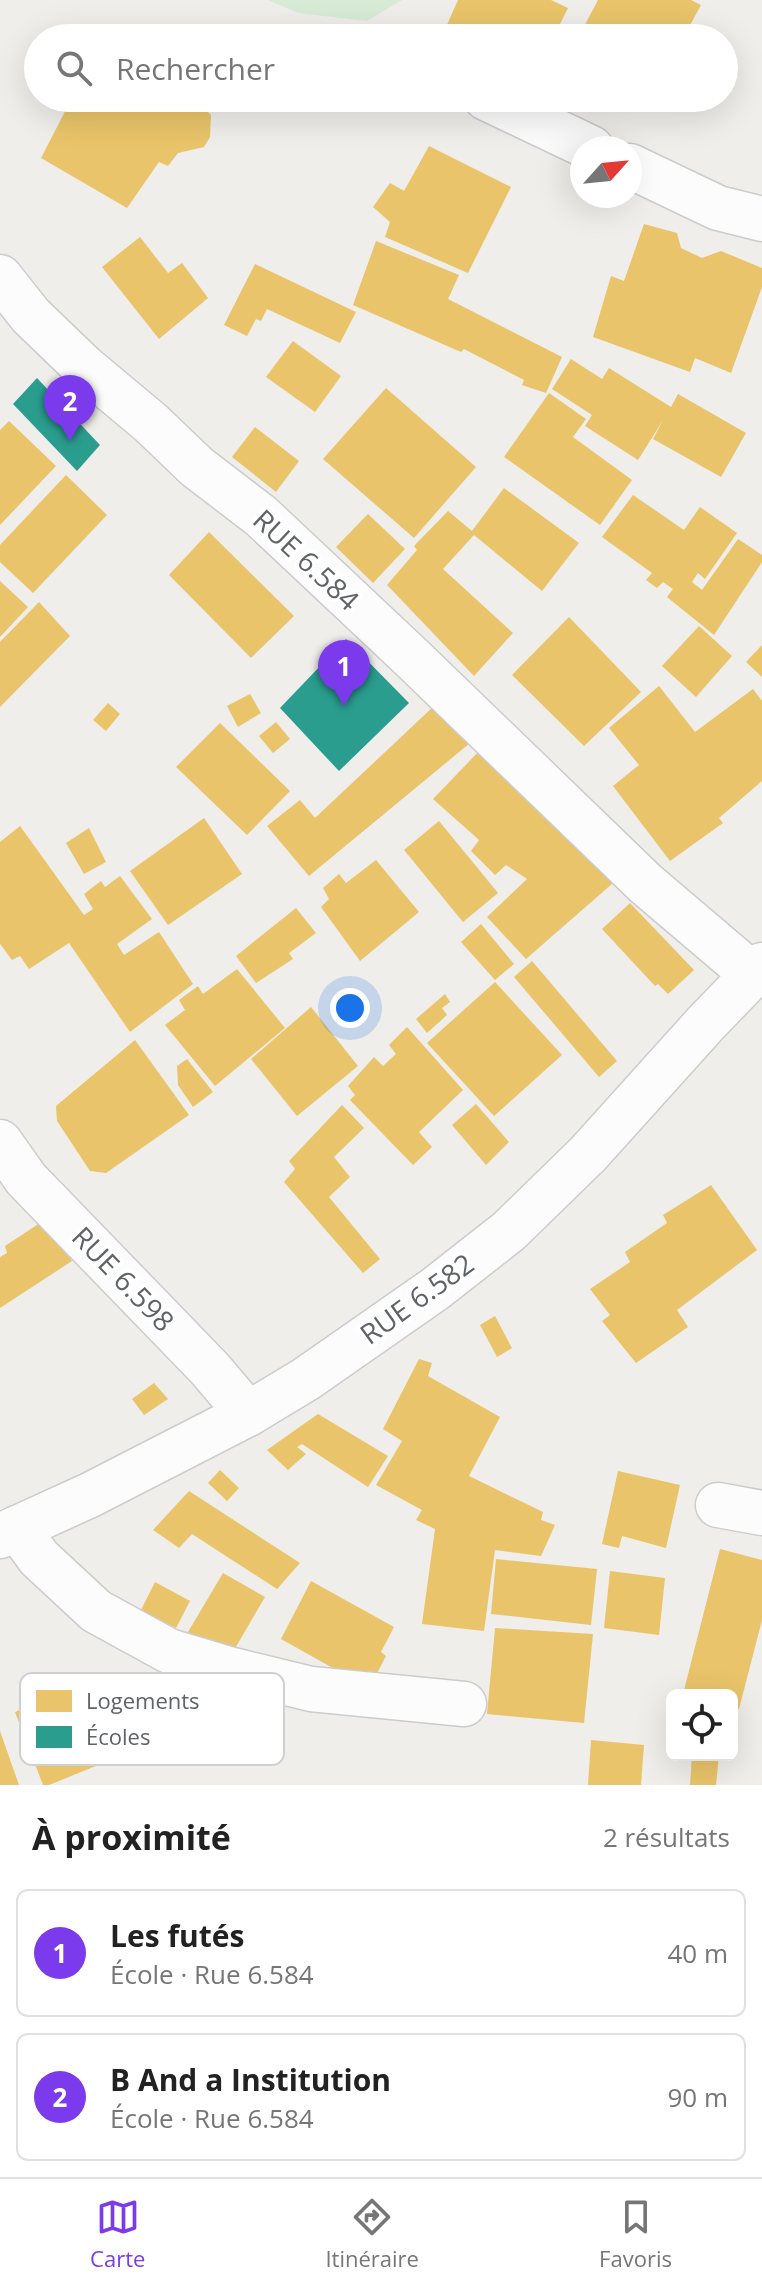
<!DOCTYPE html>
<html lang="fr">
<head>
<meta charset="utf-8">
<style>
  body { margin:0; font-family:"Open Sans",sans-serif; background:#f2f2f2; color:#222 }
  .controls { position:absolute; right:24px; bottom:24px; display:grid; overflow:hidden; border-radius:12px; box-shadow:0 8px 32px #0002 }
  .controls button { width:72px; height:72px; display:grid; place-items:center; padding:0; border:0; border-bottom:2px solid #e0e0e0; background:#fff; color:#222; font:40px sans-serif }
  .compass { position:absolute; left:570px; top:136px; width:72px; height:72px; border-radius:50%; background:#fff; box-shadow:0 8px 32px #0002; rotate:63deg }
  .you { position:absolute; left:350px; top:1008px; width:28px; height:28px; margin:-20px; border:6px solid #fff; border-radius:50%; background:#1a73e8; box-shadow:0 0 0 12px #1a73e833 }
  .badge { display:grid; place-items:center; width:52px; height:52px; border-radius:50%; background:#7c3aed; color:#fff; font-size:26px; font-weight:700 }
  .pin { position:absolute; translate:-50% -66px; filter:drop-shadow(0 2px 4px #0008) }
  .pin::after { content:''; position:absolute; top:42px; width:28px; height:24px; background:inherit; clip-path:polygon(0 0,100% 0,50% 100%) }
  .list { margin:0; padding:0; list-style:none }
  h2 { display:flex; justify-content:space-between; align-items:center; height:104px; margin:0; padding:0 32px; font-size:34px }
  h2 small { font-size:26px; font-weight:400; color:#767676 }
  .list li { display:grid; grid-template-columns:52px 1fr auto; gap:24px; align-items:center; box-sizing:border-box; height:128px; margin:0 16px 16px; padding:0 16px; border:2px solid #e0e0e0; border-radius:12px }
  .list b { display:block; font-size:30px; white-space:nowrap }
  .list p { margin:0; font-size:26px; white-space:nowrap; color:#767676 }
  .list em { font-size:26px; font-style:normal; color:#767676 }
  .icon { flex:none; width:44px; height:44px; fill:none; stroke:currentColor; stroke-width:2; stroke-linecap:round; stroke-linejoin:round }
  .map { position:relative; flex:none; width:762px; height:1785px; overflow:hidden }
  .search { position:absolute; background:#fff; box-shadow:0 8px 32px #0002; left:24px; right:24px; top:24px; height:88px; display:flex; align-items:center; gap:20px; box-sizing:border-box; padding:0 28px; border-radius:44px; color:#767676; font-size:30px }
  .sheet { height:392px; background:#fff }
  nav { display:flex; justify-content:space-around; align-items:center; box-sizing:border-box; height:112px; border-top:2px solid #e0e0e0; background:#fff; font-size:22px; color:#767676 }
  nav a { display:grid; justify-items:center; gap:4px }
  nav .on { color:#7c3aed }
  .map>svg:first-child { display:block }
  .green { fill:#d8ebd6 }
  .homes { fill:#e9c46a }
  .schools { fill:#2a9d8f }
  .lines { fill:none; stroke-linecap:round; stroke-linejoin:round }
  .street-casing { stroke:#cbcccc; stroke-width:47 }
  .street { stroke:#fdfcfc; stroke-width:44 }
  .labels { text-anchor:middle; stroke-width:8; stroke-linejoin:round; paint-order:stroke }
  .street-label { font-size:28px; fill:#5f6368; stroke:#fff }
  .key { fill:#fff; stroke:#cfd0d2; stroke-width:2 }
  .key-label { font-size:22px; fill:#5f6368 }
</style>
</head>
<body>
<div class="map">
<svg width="762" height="1785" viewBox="0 0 762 1785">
  <rect width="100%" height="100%" fill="#efeeea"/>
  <polygon class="green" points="268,0 402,0 367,21 298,13"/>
  <g class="homes">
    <polygon points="458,0 551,0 568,8 553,38 468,38 446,27"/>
    <polygon points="598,0 691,0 701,5 683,38 578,38"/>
    <polygon points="72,98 193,98 211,115 210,137 204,147 178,153 168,166 159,162 127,208 41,158"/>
    <polygon points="429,146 511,187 468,273 385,237 390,222 373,207 390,183 404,191"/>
    <polygon points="644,224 677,233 681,248 702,258 721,251 762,268 762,287 731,373 695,358 690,372 593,337 611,276 624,281"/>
    <polygon points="140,237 168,273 182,263 208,298 159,339 102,267"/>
    <polygon points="376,241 459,275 448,299 562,357 546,393 522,385 524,380 464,349 461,352 353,305"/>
    <polygon points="255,264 356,312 340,343 267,309 261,321 256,319 247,336 224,325"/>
    <polygon points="293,341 341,376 315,412 266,377"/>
    <polygon points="571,359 602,379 609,368 671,407 678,394 746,433 721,477 653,439 663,420 638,460 585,426 592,415 552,389"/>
    <polygon points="386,388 476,467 414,538 323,459"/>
    <polygon points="549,393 586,419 573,437 632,480 600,525 504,457"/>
    <polygon points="9,421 56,466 0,525 0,430"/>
    <polygon points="255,427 299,461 276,492 232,457"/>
    <polygon points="66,475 107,515 33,593 0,562 0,545"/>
    <polygon points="504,488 579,543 542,591 474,535 443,569 513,633 474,676 387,585 417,550 414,546 448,511 472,531"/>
    <polygon points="633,495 684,530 700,507 737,533 705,579 698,573 692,582 702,590 738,539 762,555 762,562 714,635 667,597 673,589 663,582 657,588 646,580 652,573 602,537"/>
    <polygon points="368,514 405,549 373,583 336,547"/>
    <polygon points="209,532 294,616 251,658 169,575"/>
    <polygon points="0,581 28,607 0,637"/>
    <polygon points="39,602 70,636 0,707 0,642"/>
    <polygon points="569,617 641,692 584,746 512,675"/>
    <polygon points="699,626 732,656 696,697 662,666"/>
    <polygon points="762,645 762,677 746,662"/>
    <polygon points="659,686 695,732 753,689 762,701 762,781 719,818 723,823 670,861 613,786 639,765 609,728"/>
    <polygon points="250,694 261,713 238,727 227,706"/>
    <polygon points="108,703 120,714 106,731 93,720"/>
    <polygon points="434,706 470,743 309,876 267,826 300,800 315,818"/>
    <polygon points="276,722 290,739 273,753 259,736"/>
    <polygon points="220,723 290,791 247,835 176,767"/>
    <polygon points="482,748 613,883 526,959 487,917 527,879 506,865 495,875 471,851 479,840 433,799"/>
    <polygon points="204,818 242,874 168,925 130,871"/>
    <polygon points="439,821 498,893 463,922 404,850"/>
    <polygon points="20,826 84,915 93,909 84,894 101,881 105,887 120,876 152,919 117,944 124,955 159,932 193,984 130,1032 69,943 29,969 20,956 12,960 0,944 0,842"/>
    <polygon points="89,828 106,862 84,874 66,843"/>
    <polygon points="376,860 419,912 360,961 321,907 329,899 323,888 339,874 346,883"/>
    <polygon points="630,903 694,970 668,994 658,984 655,986 602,929"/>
    <polygon points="296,908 316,933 289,953 293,959 256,983 236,956"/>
    <polygon points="481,924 514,964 495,980 461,942"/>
    <polygon points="532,961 617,1061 599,1077 514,977"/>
    <polygon points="237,969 285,1028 215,1086 165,1025 185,1010 179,1000 198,986 203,994"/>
    <polygon points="495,982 562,1055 494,1116 427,1043"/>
    <polygon points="445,994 450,1002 442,1008 447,1015 427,1033 416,1019"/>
    <polygon points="311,1007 358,1066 297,1116 251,1059"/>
    <polygon points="407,1027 463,1090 419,1132 432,1147 413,1165 350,1100 355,1095 348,1086 374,1057 383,1066 396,1054 389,1045"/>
    <polygon points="135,1040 189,1115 106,1173 90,1171 57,1121 56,1106"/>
    <polygon points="187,1059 213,1092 193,1107 178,1085 177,1066"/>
    <polygon points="476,1104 509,1142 486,1165 452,1125"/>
    <polygon points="342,1105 364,1128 334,1157 350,1177 329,1197 380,1259 363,1273 284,1182 295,1169 289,1161"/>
    <polygon points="711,1185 757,1250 677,1310 688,1327 636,1363 602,1321 610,1315 590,1289 630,1262 625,1252 667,1223 663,1215"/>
    <polygon points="40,1223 72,1261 0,1308 0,1257 7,1253 5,1246"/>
    <polygon points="495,1316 512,1348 497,1357 480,1325"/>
    <polygon points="419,1359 432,1363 428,1376 500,1417 469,1476 543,1512 541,1520 555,1525 541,1556 495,1550 484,1631 422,1624 435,1529 416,1520 422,1510 376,1485 402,1441 383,1429"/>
    <polygon points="154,1383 168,1399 144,1415 132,1399"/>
    <polygon points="318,1414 388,1456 368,1487 302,1444 297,1447 306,1454 288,1470 267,1450"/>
    <polygon points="220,1470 239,1488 227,1501 208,1483"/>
    <polygon points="618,1471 680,1485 666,1548 622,1536 619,1548 602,1544"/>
    <polygon points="189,1491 300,1563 277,1589 192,1534 179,1548 153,1530"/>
    <polygon points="720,1549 762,1560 762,1620 739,1709 732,1707 732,1695 683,1694"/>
    <polygon points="496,1559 597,1569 591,1625 491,1614"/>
    <polygon points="610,1571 665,1578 659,1635 604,1628"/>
    <polygon points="223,1573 265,1597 230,1657 188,1632"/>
    <polygon points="311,1581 394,1627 381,1652 386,1656 373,1681 352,1670 347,1676 281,1639"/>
    <polygon points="155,1582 190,1601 176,1628 141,1610"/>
    <polygon points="495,1628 593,1634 584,1723 487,1714"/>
    <polygon points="90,1682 118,1757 49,1785 43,1785 15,1712"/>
    <polygon points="0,1731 19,1785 0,1785"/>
    <polygon points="591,1740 644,1745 641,1785 588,1785"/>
    <polygon points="692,1755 719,1755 716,1785 690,1785"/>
  </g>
  <g class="schools">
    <polygon points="37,378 100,445 77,471 13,404"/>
    <polygon points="346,639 409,703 339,771 280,708"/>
  </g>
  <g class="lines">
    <g class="street-casing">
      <g id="street">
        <polyline points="486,98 591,148"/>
        <polyline points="630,166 718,208 762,219"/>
        <polyline points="0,277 31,316 84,367 151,423 197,467 261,516 411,657 646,884 753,975"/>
        <polyline points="0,1142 26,1179 210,1369 248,1414"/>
        <polyline points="718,1505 762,1513"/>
        <polyline points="17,1528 39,1558 96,1611 169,1651 229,1669 311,1689 464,1704"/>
        <polyline points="0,1536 90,1495 248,1414 306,1379 435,1289 509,1231 588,1154 706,1023 762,965"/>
      </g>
    </g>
    <use href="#street" class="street"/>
  </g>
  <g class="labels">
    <g class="street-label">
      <text transform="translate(306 560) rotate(43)" y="10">RUE 6.584</text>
      <text transform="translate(123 1279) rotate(46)" y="10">RUE 6.598</text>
      <text transform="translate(417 1299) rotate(-36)" y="10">RUE 6.582</text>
    </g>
  </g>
  <rect x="20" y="1673" width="264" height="92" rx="12" class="key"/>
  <rect x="36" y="1690" width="36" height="22" fill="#e9c46a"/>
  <rect x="36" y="1726" width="36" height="22" fill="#2a9d8f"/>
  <g class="key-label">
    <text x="86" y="1709">Logements</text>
    <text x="86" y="1745">Écoles</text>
  </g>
</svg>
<div class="controls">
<button><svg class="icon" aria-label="locate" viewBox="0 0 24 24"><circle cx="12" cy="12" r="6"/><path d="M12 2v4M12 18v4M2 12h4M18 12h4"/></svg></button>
</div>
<svg class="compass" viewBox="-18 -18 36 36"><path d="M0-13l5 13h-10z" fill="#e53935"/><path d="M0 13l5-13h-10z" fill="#767676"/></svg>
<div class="you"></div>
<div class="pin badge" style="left:344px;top:706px">1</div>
<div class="pin badge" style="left:70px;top:441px">2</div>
<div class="search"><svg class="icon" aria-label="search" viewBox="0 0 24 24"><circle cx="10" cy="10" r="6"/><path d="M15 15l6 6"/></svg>Rechercher</div>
</div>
<section class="sheet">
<h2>À proximité<small>2 résultats</small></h2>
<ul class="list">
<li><span class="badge">1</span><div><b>Les futés</b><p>École · Rue 6.584</p></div><em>40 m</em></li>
<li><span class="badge">2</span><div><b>B And a Institution</b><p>École · Rue 6.584</p></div><em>90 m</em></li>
</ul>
</section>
<nav>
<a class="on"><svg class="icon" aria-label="map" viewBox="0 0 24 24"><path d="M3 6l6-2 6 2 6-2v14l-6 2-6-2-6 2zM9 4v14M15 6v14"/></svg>Carte</a>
<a><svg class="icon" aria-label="directions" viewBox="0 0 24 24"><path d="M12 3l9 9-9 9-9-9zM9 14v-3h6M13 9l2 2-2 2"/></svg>Itinéraire</a>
<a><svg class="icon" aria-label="saved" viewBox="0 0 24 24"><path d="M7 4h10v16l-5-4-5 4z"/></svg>Favoris</a>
</nav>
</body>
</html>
